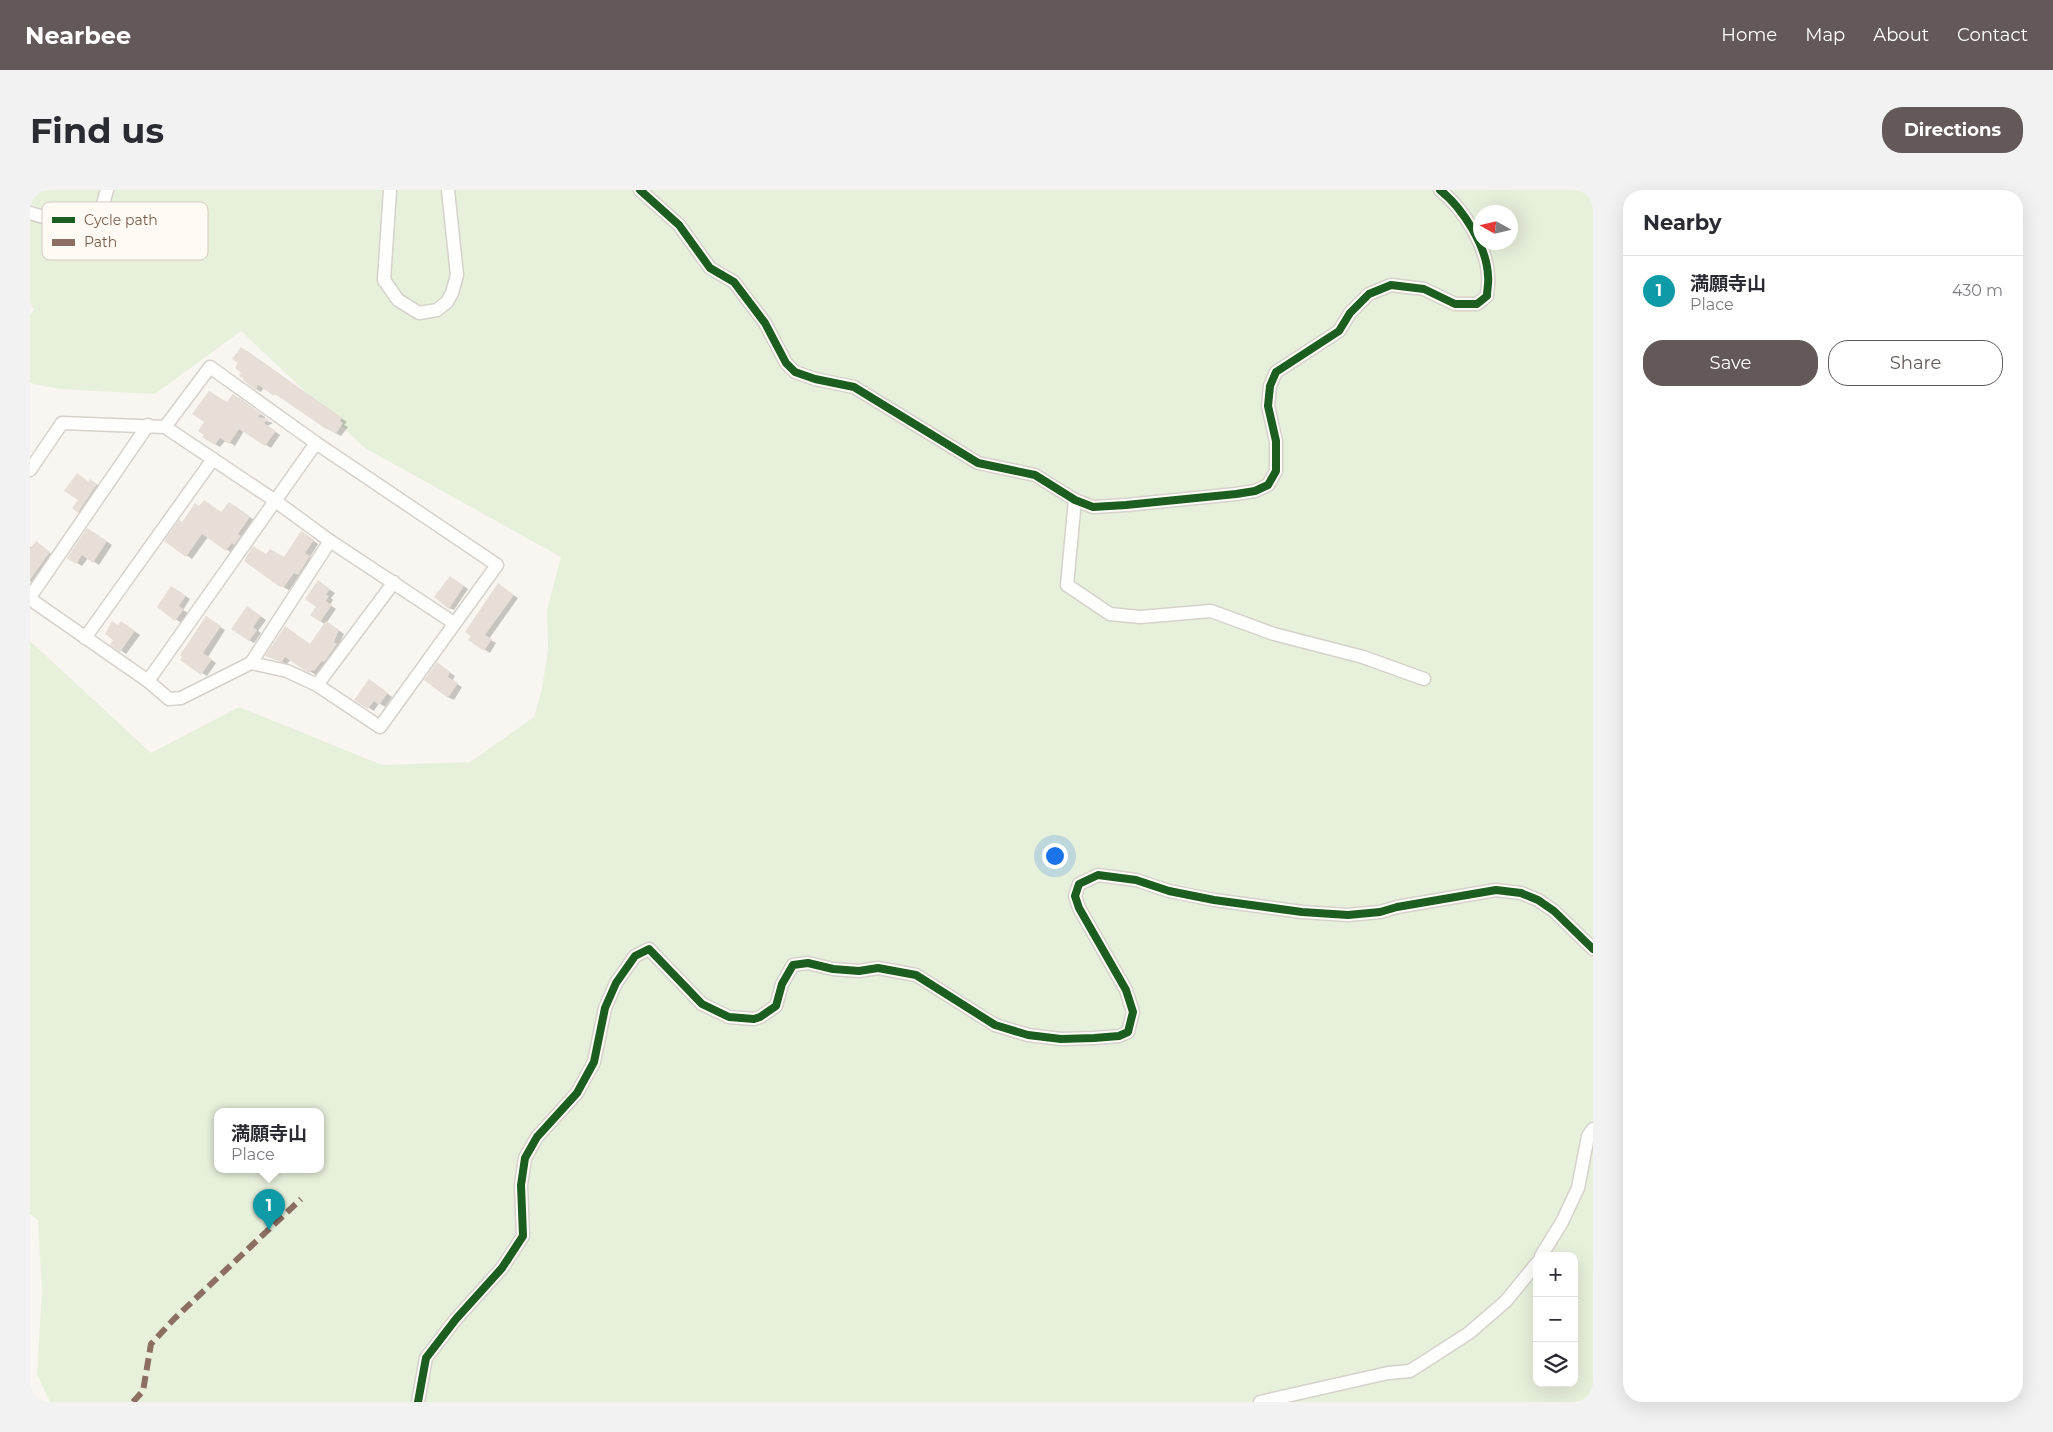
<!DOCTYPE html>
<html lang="en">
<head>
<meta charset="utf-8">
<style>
  body { margin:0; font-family:Montserrat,"Noto Sans JP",sans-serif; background:#f2f2f3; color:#2b2b33 }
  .controls { position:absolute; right:15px; bottom:15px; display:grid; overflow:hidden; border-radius:10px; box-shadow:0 5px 20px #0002 }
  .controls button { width:45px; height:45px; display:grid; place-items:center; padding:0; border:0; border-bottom:1px solid #e1e1e2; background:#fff; color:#2b2b33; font:25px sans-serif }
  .compass { position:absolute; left:1443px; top:15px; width:45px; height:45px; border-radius:50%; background:#fff; box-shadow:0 5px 20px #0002; rotate:278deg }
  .you { position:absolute; left:1024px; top:665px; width:18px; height:18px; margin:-12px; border:4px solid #fff; border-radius:50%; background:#1a73e8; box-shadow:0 0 0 8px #1a73e833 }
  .badge { display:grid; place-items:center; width:32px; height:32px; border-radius:50%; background:#625958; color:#fff; font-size:16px; font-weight:700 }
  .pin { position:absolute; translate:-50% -41px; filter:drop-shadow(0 1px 2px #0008) }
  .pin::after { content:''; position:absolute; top:26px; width:18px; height:15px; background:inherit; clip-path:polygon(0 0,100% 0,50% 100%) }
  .popup { position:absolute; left:184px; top:918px; width:110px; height:65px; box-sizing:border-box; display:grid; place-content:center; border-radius:10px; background:#fff; filter:drop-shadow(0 1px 4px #0005); font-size:16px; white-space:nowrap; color:#7c7c81 }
  .popup b { font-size:19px; color:#2b2b33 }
  .popup::after { content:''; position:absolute; left:50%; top:100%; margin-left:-10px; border:10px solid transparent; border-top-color:#fff }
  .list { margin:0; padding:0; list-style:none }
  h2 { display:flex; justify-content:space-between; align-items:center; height:65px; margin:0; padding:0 20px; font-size:21px }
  h2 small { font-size:16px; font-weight:400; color:#7c7c81 }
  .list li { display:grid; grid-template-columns:32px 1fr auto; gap:15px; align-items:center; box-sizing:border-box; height:70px; padding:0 20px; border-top:1px solid #e1e1e2 }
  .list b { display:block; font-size:19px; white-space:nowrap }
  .list p { margin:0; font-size:16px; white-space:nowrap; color:#7c7c81 }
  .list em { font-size:16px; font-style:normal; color:#7c7c81 }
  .actions { display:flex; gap:10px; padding:15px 20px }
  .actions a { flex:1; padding:11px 0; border:1px solid #625958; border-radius:20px; text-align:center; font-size:18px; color:#625958 }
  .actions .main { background:#625958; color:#fff }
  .icon { flex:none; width:28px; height:28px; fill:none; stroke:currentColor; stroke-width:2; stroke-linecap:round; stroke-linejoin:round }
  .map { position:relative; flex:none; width:1563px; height:1212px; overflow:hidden; border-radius:20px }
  header { display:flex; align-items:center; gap:30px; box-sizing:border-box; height:70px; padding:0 25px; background:#625958; color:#fff }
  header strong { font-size:24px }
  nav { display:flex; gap:28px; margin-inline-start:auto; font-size:18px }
  .intro { display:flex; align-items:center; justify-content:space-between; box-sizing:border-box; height:120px; padding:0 30px }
  h1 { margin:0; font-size:35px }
  .button { padding:12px 22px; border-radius:20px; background:#625958; color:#fff; font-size:18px; font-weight:700 }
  main { display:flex; gap:30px; padding:0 30px }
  aside { flex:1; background:#fff; border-radius:20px; box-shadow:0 5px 20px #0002 }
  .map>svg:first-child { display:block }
  .green { fill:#e7f0db; fill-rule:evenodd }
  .shadow { fill:#0003 }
  .building { fill:#e6ded7 }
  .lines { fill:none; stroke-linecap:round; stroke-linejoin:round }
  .minor-casing { stroke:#d7d1cb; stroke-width:15 }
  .minor { stroke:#fefefd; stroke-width:12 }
  .quiet { stroke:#8d6e63; stroke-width:6; stroke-dasharray:12 6; stroke-linecap:butt }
  .cycleway-casing { stroke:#fffaf3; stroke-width:11 }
  .cycleway { stroke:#1b5e20; stroke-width:8 }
  .key { fill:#fffaf3; stroke:#d7cbc1; stroke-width:1 }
  .key-label { font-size:14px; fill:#7a5c4d }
</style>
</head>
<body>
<header>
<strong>Nearbee</strong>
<nav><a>Home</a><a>Map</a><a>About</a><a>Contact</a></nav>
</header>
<div class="intro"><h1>Find us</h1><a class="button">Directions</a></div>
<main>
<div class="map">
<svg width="1563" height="1212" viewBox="0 0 1563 1212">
  <rect width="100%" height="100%" fill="#f9f5f0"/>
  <path class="green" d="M0,0h1563v1212h-1543l-13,-28 5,-82 -4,-72 -8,-6v-573l121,112 88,-46 143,58 88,-3 64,-45 8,-28 6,-39 -1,-40 14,-53 -196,-109 -124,-117 -86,63 -96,-5 -29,-6v-68l4,-5 -4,-8zM1450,22h30v30h-30zM188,921h102v58h-102zM1507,1066h37v127h-37z"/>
  <g class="shadow">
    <polygon points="217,161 317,232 314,235 318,237 311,246 296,238 251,206 250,207 234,197 231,202 226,199"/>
    <polygon points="209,208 235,227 234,230 243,233 237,236 250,245 241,258 214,241 205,256 196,250 190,257 185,254 197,214"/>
    <polygon points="59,293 66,294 72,298 54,324 49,322 49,310"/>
    <polygon points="205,316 224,330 202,363 178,347 162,369 136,351 152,333 192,323"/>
    <polygon points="63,342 82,355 69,375 58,368 52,376 47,373"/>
    <polygon points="277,346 288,354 280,367 285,370 274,387 270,385 259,400 251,396 237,365 254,368"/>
    <polygon points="11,356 24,366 4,394 0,391 0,357"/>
    <polygon points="425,390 438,399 424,420 419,418"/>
    <polygon points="293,395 305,403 301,408 303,410 300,415 306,419 297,432 314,444 308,456 312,458 286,485 261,469 257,474 242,468 281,455 295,434 290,431 288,416"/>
    <polygon points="473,398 488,408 459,449 466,453 460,463 440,450"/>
    <polygon points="147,400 160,409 153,420 158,423 151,433 128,416"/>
    <polygon points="223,421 236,430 228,441 231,443 224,453 219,450"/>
    <polygon points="181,431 195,440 178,467 186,473 177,486 151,470"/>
    <polygon points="96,435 110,445 96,464 82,454 85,450 88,436"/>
    <polygon points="412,477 425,486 422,491 432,497 424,510 418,507"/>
    <polygon points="345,494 362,507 355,517 349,513 344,521 326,510"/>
  </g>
  <g class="building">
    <polygon points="211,157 312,228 310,231 313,233 306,244 297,238 296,239 245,204 244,206 228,195 226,200 213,190 214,189 209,186 211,183 205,178 208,173 202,169"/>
    <polygon points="179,201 197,212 203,204 231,224 228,227 239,229 234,233 246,241 235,256 209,239 199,254 190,248 185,255 172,247 174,245 168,241 174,232 162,224"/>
    <polygon points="47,283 59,292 60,289 67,294 48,323 42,318 48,310 34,301"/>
    <polygon points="174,310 191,322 199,312 220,327 208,344 211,346 204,355 202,353 196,361 172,344 156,367 134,351 149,330 152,332 165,313 169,316"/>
    <polygon points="57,338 77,351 63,373 52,365 46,374 37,368"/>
    <polygon points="271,341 284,350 275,363 280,366 268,385 264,383 254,397 250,397 214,371 223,356 236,364 240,359 254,367"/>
    <polygon points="6,351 20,362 0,390 0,359"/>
    <polygon points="420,386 434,396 419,419 404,407"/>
    <polygon points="288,390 300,399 296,405 299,406 296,411 302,415 290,432 280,425 286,417 275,409"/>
    <polygon points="468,393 484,405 455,445 462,449 454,461 438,450 441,446 435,442"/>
    <polygon points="141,396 156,406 149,416 154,419 145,431 127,417"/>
    <polygon points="217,416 231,426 223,437 227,440 219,451 201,439"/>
    <polygon points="176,426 191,436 173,463 182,469 171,485 150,470 152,467 150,465"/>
    <polygon points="82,431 88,435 91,431 105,441 90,462 80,455 83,450 75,444"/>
    <polygon points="296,431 309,440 304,452 307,454 294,472 292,471 284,481 282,480 280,483 274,480 255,467 252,472 235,466 255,436 280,454"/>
    <polygon points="407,472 420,482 418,487 428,493 418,508 394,490"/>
    <polygon points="339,489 358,503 349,515 344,511 338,519 324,510"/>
  </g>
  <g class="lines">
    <g class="minor-casing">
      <g id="minor">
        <polyline points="360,0 354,90 368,110 389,123 407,120 417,112 422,103 427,85 418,0"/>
        <path d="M610,0l39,35 31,43 24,14 31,41 21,40 9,9 20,7 39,8 124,76 57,12 40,25 18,7 33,-2 110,-11 19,-3 13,-6 8,-14v-30l-8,-35 2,-20 6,-14 63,-41 11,-18 19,-19 22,-9 33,4 31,15h22l10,-8c0,-7 2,-14 1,-20 -1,-29 -25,-68 -48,-86"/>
        <path d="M0,23c17,6 59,13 71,-4 3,-5 4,-14 6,-19"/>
        <polyline points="0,280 32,233 135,237 244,310 300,351 424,433"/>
        <polyline points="1045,310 1037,395 1080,424 1110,427 1181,421 1244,444 1333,467 1394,489"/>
        <polyline points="0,407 118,235"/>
        <polyline points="0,409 118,491 139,509 151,508 221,473 257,481 287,495 350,537 467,375 286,253 180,177 135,237"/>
        <polyline points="55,448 183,269"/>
        <polyline points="221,473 300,351"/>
        <polyline points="118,491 286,253"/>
        <polyline points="287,495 364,392"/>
        <polyline points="1511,1066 1532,1032 1548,998 1558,946 1563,939"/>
        <polyline points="388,1212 396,1168 426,1129 472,1078 493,1046 491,995 495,968 507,947 547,903 564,872 575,818 586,793 605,766 619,759 672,814 699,827 724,829 730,827 746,816 752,794 763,775 778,773 803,779 829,781 848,778 886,785 965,835 998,845 1031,849 1064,848 1089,846 1098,842 1103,822 1096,800 1049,718 1045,706 1049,694 1068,685 1106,690 1139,701 1184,710 1272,722 1318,725 1350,722 1367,717 1466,700 1491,703 1508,710 1524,721 1563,759"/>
        <polyline points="1230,1212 1358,1183 1380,1181 1439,1143 1476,1111 1507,1073"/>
      </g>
    </g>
    <use href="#minor" class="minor"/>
    <polyline class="quiet" points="103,1212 113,1201 121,1154 145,1128 271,1009"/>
    <g class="cycleway-casing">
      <g id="cycleway">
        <path d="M610,0l39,35 31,43 24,14 31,41 21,40 9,9 20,7 39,8 124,76 57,12 40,25 18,7 33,-2 110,-11 19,-3 13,-6 8,-14v-30l-8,-35 2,-20 6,-14 63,-41 11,-18 19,-19 22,-9 33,4 31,15h22l10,-8c0,-7 2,-14 1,-20 -1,-29 -25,-68 -48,-86"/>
        <polyline points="388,1212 396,1168 426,1129 472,1078 493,1046 491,995 495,968 507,947 547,903 564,872 575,818 586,793 605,766 619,759 672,814 699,827 724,829 730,827 746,816 752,794 763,775 778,773 803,779 829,781 848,778 886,785 965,835 998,845 1031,849 1064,848 1089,846 1098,842 1103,822 1096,800 1049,718 1045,706 1049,694 1068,685 1106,690 1139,701 1184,710 1272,722 1318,725 1350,722 1367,717 1466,700 1491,703 1508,710 1524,721 1563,759"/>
      </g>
    </g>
    <use href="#cycleway" class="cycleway"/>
  </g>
  <rect x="12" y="12" width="166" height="58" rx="8" class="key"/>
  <rect x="22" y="27" width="23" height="6" fill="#1b5e20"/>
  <rect x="22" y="49" width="23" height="7" fill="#8d6e63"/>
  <g class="key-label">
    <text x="54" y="35">Cycle path</text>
    <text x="54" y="57">Path</text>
  </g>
</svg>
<div class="controls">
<button>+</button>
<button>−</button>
<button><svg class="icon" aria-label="layers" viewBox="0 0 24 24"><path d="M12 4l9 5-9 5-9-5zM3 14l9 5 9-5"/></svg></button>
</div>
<svg class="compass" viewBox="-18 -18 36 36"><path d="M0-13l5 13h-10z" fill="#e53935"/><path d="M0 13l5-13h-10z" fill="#7c7c81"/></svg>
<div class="you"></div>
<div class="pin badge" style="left:239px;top:1040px;background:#0f9aa8">1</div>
<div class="popup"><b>満願寺山</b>Place</div>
</div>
<aside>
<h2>Nearby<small></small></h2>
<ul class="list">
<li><span class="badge" style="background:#0f9aa8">1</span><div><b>満願寺山</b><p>Place</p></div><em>430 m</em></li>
</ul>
<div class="actions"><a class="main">Save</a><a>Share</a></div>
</aside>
</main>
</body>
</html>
